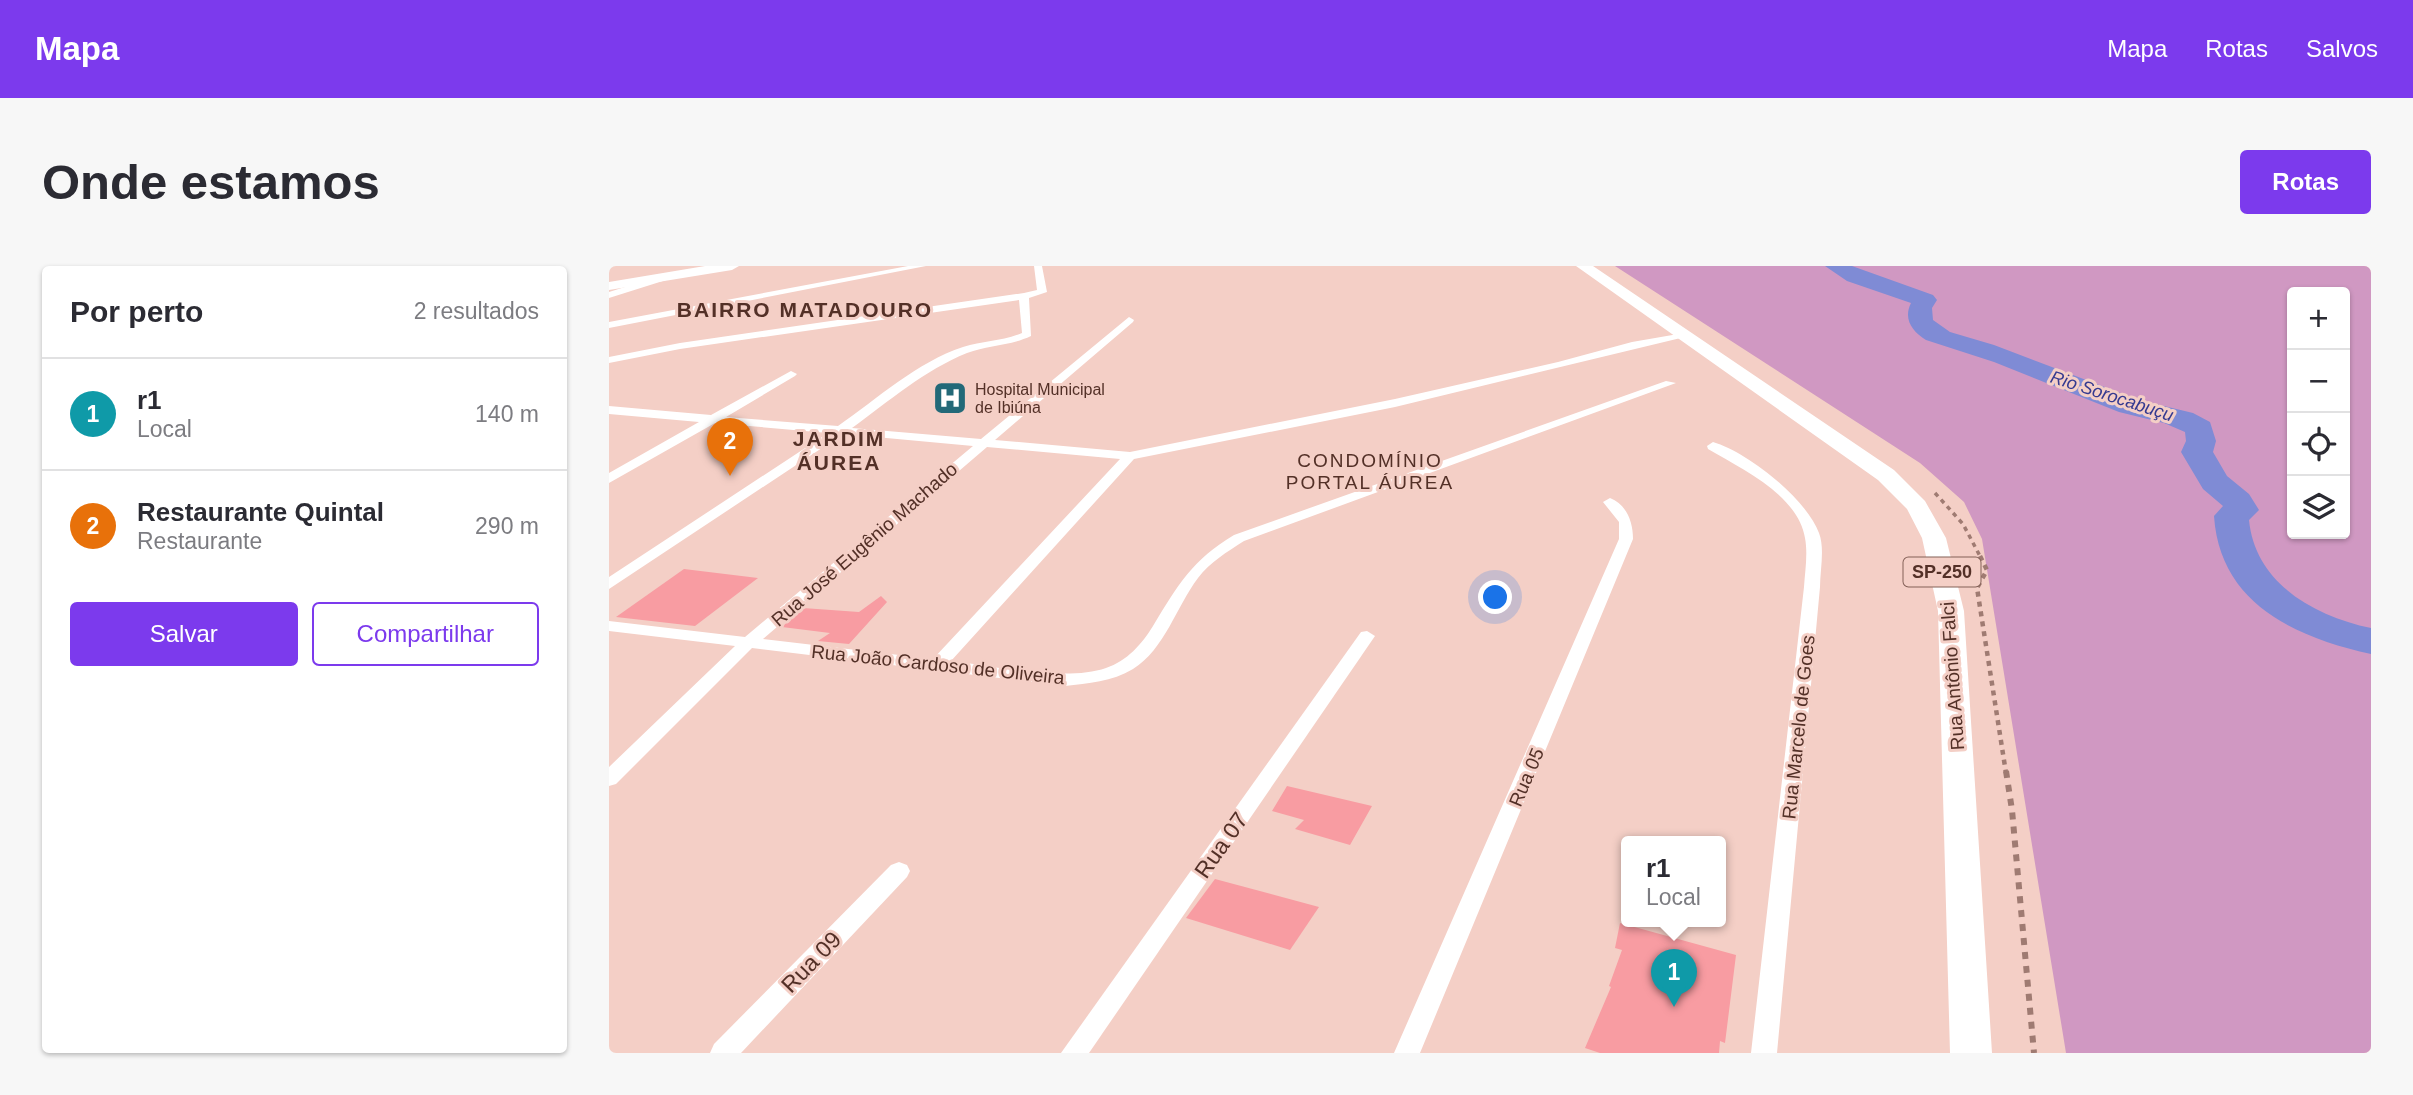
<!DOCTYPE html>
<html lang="pt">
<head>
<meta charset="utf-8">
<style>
  body { margin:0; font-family:Helvetica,sans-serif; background:#f7f7f7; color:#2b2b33 }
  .controls { position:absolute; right:21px; top:21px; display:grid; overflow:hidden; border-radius:7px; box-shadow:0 2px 5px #0004 }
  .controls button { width:63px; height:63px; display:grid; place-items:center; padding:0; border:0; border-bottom:2px solid #e1e1e2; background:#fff; color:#2b2b33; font:35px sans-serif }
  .you { position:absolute; left:887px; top:332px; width:24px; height:24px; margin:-18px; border:5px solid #fff; border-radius:50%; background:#1a73e8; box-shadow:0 0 0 10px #1a73e833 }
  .badge { display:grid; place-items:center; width:46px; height:46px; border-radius:50%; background:#7c3aed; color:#fff; font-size:23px; font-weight:700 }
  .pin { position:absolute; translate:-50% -58px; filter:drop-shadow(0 2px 4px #0008) }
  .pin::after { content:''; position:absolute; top:37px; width:24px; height:21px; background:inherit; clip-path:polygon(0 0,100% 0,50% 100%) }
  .popup { position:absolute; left:1012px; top:570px; width:105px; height:91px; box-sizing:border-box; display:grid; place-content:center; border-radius:7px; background:#fff; filter:drop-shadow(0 2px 5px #0005); font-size:23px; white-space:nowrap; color:#7c7c81 }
  .popup b { font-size:26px; color:#2b2b33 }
  .popup::after { content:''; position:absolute; left:50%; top:100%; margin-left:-14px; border:14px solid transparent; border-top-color:#fff }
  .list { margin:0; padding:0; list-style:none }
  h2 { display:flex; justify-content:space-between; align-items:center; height:91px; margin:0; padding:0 28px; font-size:30px }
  h2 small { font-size:23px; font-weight:400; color:#7c7c81 }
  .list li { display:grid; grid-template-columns:46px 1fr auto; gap:21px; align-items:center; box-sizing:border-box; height:112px; padding:0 28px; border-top:2px solid #e1e1e2 }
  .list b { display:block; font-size:26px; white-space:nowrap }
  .list p { margin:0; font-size:23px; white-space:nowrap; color:#7c7c81 }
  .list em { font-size:23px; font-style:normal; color:#7c7c81 }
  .actions { display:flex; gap:14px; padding:21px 28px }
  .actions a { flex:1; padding:16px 0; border:2px solid #7c3aed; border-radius:7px; text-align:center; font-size:24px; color:#7c3aed }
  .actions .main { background:#7c3aed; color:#fff }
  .icon { flex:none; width:38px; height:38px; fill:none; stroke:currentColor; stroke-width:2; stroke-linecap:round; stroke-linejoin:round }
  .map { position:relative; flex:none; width:1762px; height:787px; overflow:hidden; border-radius:7px }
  header { display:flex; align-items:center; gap:42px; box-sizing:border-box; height:98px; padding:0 35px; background:#7c3aed; color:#fff }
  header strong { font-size:33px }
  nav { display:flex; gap:38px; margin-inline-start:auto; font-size:24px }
  .intro { display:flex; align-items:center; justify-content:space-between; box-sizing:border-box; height:168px; padding:0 42px }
  h1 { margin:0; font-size:49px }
  .button { padding:18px 32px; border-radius:7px; background:#7c3aed; color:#fff; font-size:24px; font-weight:700 }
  main { display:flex; gap:42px; padding:0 42px }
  aside { flex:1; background:#fff; border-radius:7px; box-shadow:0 2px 5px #0004 }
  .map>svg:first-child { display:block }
  .green { fill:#d098c2; fill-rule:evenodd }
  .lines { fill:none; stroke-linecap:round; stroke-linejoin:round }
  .river { fill:#7f8bd5; fill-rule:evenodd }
  .building { fill:#f89ca2 }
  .path-far2 { stroke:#9f7b72; stroke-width:3.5; stroke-dasharray:4.5 4.5; stroke-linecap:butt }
  .path-far1 { stroke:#9f7b72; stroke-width:4.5; stroke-dasharray:5 5; stroke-linecap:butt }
  .path { stroke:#9f7b72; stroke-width:6; stroke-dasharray:7 7; stroke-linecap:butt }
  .street { fill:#fff; fill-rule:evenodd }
  .primary { fill:#fff; fill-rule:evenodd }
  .labels { text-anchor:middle; stroke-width:6; stroke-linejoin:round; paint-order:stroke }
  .far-poi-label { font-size:16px; fill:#533027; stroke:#f4cfc6; text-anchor:start }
  .far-water-label { font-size:18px; font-style:italic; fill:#353a90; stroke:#f4cfc6 }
  .shield { fill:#f4cfc6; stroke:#836057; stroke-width:2 }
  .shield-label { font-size:18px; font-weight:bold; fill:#533027 }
  .far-quarter-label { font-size:19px; letter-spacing:2px; fill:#533027; stroke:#f4cfc6 }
  .street-label { font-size:19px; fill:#533027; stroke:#f4cfc6 }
  .far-district-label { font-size:21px; font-weight:bold; letter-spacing:2px; fill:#533027; stroke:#f4cfc6 }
  .near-street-label { font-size:23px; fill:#533027; stroke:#f4cfc6 }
</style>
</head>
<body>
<header>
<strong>Mapa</strong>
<nav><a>Mapa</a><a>Rotas</a><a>Salvos</a></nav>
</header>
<div class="intro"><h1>Onde estamos</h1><a class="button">Rotas</a></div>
<main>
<aside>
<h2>Por perto<small>2 resultados</small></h2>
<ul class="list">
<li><span class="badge" style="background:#0f9aa8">1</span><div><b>r1</b><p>Local</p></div><em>140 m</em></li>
<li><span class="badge" style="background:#e8710a">2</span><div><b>Restaurante Quintal</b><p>Restaurante</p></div><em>290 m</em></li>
</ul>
<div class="actions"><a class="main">Salvar</a><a>Compartilhar</a></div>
</aside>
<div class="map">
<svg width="1762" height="787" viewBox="0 0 1762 787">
  <rect width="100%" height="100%" fill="#f4cfc6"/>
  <path class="green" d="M1006,0h756v787h-305l-84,-514 -18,-37 -44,-39zM1683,26h53v242h-53z"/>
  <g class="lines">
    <path class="river" d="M1216,0h27l81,29 4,5 -5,8 1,12 17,12 44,13 145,55 54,13 17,9 6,19 -3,11 14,24 22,18 10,16 -10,10c6,63 65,96 122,108v26c-76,-17 -151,-50 -157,-138l9,-10 -20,-17 -22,-37 5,-11 -1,-9 -21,-9 -45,-11 -125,-50 -68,-22c-14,-9 -23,-21 -15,-37l-64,-22z"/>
  </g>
  <g class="building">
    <polygon points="75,303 149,312 86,360 7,351"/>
    <polygon points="272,330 278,336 240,378 209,375 221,367 173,361 194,342 250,346"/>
    <polygon points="678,520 763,540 741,579 686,563 695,554 663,545"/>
    <polygon points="606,613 710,641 681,684 577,652"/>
    <polygon points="1011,657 1127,689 1116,777 1111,775 1110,787 991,787 976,782 1002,721 1000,720 1013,684 1006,682"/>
  </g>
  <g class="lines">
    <polyline class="path-far2" points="1326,227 1354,258 1372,292"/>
    <polyline class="path-far1" points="1371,290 1378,304 1368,322 1397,507"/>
    <polyline class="path" points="1397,505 1403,544 1425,787"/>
    <g class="street">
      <polygon points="299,0 317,0 0,62 0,56"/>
      <path d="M425,0h8l5,26 -18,6 2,38c-21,10 -43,9 -64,17 -42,17 -78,48 -115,75l129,11 148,-122 5,3 -1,2 -138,118 135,12 265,-53 163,-37 74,-20 52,-9 5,3 -294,71 -261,52 -183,202c43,5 115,21 155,7 21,-7 36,-24 47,-42 25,-41 39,-66 81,-91l432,-154 10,2 -432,158c-17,11 -34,21 -46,37 -22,29 -33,71 -65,91 -21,13 -45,14 -68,17l-313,-38 -136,136 -7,2v-19l126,-121 -126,-15v-10l136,16 228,-191 -130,-12 -234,155v-12l219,-144 -113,-10 -106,60v-10l90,-51 -90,-8v-8l102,9 80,-44 6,3 -2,2 -69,41 112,9c39,-27 79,-64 125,-79 20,-6 40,-6 59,-14l-3,-33 -339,49 -71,14v-6l71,-14 344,-50 13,-3zM378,181l133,12 -187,200 -170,-20z"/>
      <polygon points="54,9 59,12 57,14 0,32 0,26"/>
      <path d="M1104,176c34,10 93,56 106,91 6,16 1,37 1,54l-43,466h-26l53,-466c1,-16 4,-33 1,-49 -7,-43 -63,-69 -97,-89l-1,-3z"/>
      <path d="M1001,232c17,7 23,24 23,41l-213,514h-26l225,-514v-17l-16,-20z"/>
      <polygon points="758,365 766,370 480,787 452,787 752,366"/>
      <polygon points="290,596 298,599 301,605 298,611 132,787 101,787 105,778 282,599"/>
    </g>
    <g class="primary">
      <polygon points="96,0 130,0 123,4 0,24 0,16"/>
      <polygon points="967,0 984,0 1285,204 1316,235 1337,272 1355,345 1383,787 1341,787 1329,345 1313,272 1298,243 1269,214"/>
    </g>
  </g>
  <defs>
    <g id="hospital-square" transform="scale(1.75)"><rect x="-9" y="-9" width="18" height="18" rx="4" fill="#236978" stroke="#f4cfc6"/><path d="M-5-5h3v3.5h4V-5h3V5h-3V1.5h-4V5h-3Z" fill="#fff"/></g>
  </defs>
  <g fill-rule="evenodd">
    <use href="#hospital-square" x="341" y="132"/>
  </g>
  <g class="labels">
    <g class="far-poi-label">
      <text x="366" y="129">Hospital Municipal<tspan x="366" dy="18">de Ibiúna</tspan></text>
    </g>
    <g class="far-water-label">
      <text transform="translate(1503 130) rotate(18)" y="6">Rio Sorocabuçu</text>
    </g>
    <rect class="shield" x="1294.5" y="291.5" width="77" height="29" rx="5"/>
    <g class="shield-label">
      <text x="1333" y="312">SP-250</text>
    </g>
    <g class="far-quarter-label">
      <text x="761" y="201">CONDOMÍNIO<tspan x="761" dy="22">PORTAL ÁUREA</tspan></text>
    </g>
    <g class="street-label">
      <text transform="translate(255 278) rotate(-41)" y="7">Rua José Eugênio Machado</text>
      <text transform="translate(329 398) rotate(6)" y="7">Rua João Cardoso de Oliveira</text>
      <text transform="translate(1343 410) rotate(-94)" y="7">Rua Antônio Falci</text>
      <text transform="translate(1189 461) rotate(-84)" y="7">Rua Marcelo de Goes</text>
      <text transform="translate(917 511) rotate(-67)" y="7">Rua 05</text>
    </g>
    <g class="far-district-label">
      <text x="196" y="51">BAIRRO MATADOURO</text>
      <text x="230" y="180">JARDIM<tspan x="230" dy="24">ÁUREA</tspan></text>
    </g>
    <g class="near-street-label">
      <text transform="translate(612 579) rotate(-55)" y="8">Rua 07</text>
      <text transform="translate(202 696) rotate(-46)" y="8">Rua 09</text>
    </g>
  </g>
</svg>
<div class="controls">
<button>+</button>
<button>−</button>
<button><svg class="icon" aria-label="locate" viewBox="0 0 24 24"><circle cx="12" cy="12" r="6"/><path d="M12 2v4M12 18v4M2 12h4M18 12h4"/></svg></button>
<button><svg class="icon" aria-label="layers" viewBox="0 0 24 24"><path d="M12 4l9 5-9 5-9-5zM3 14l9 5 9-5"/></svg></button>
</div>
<div class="you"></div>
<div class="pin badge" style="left:1065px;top:741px;background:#0f9aa8">1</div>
<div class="popup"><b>r1</b>Local</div>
<div class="pin badge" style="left:121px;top:210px;background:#e8710a">2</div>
</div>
</main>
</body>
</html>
